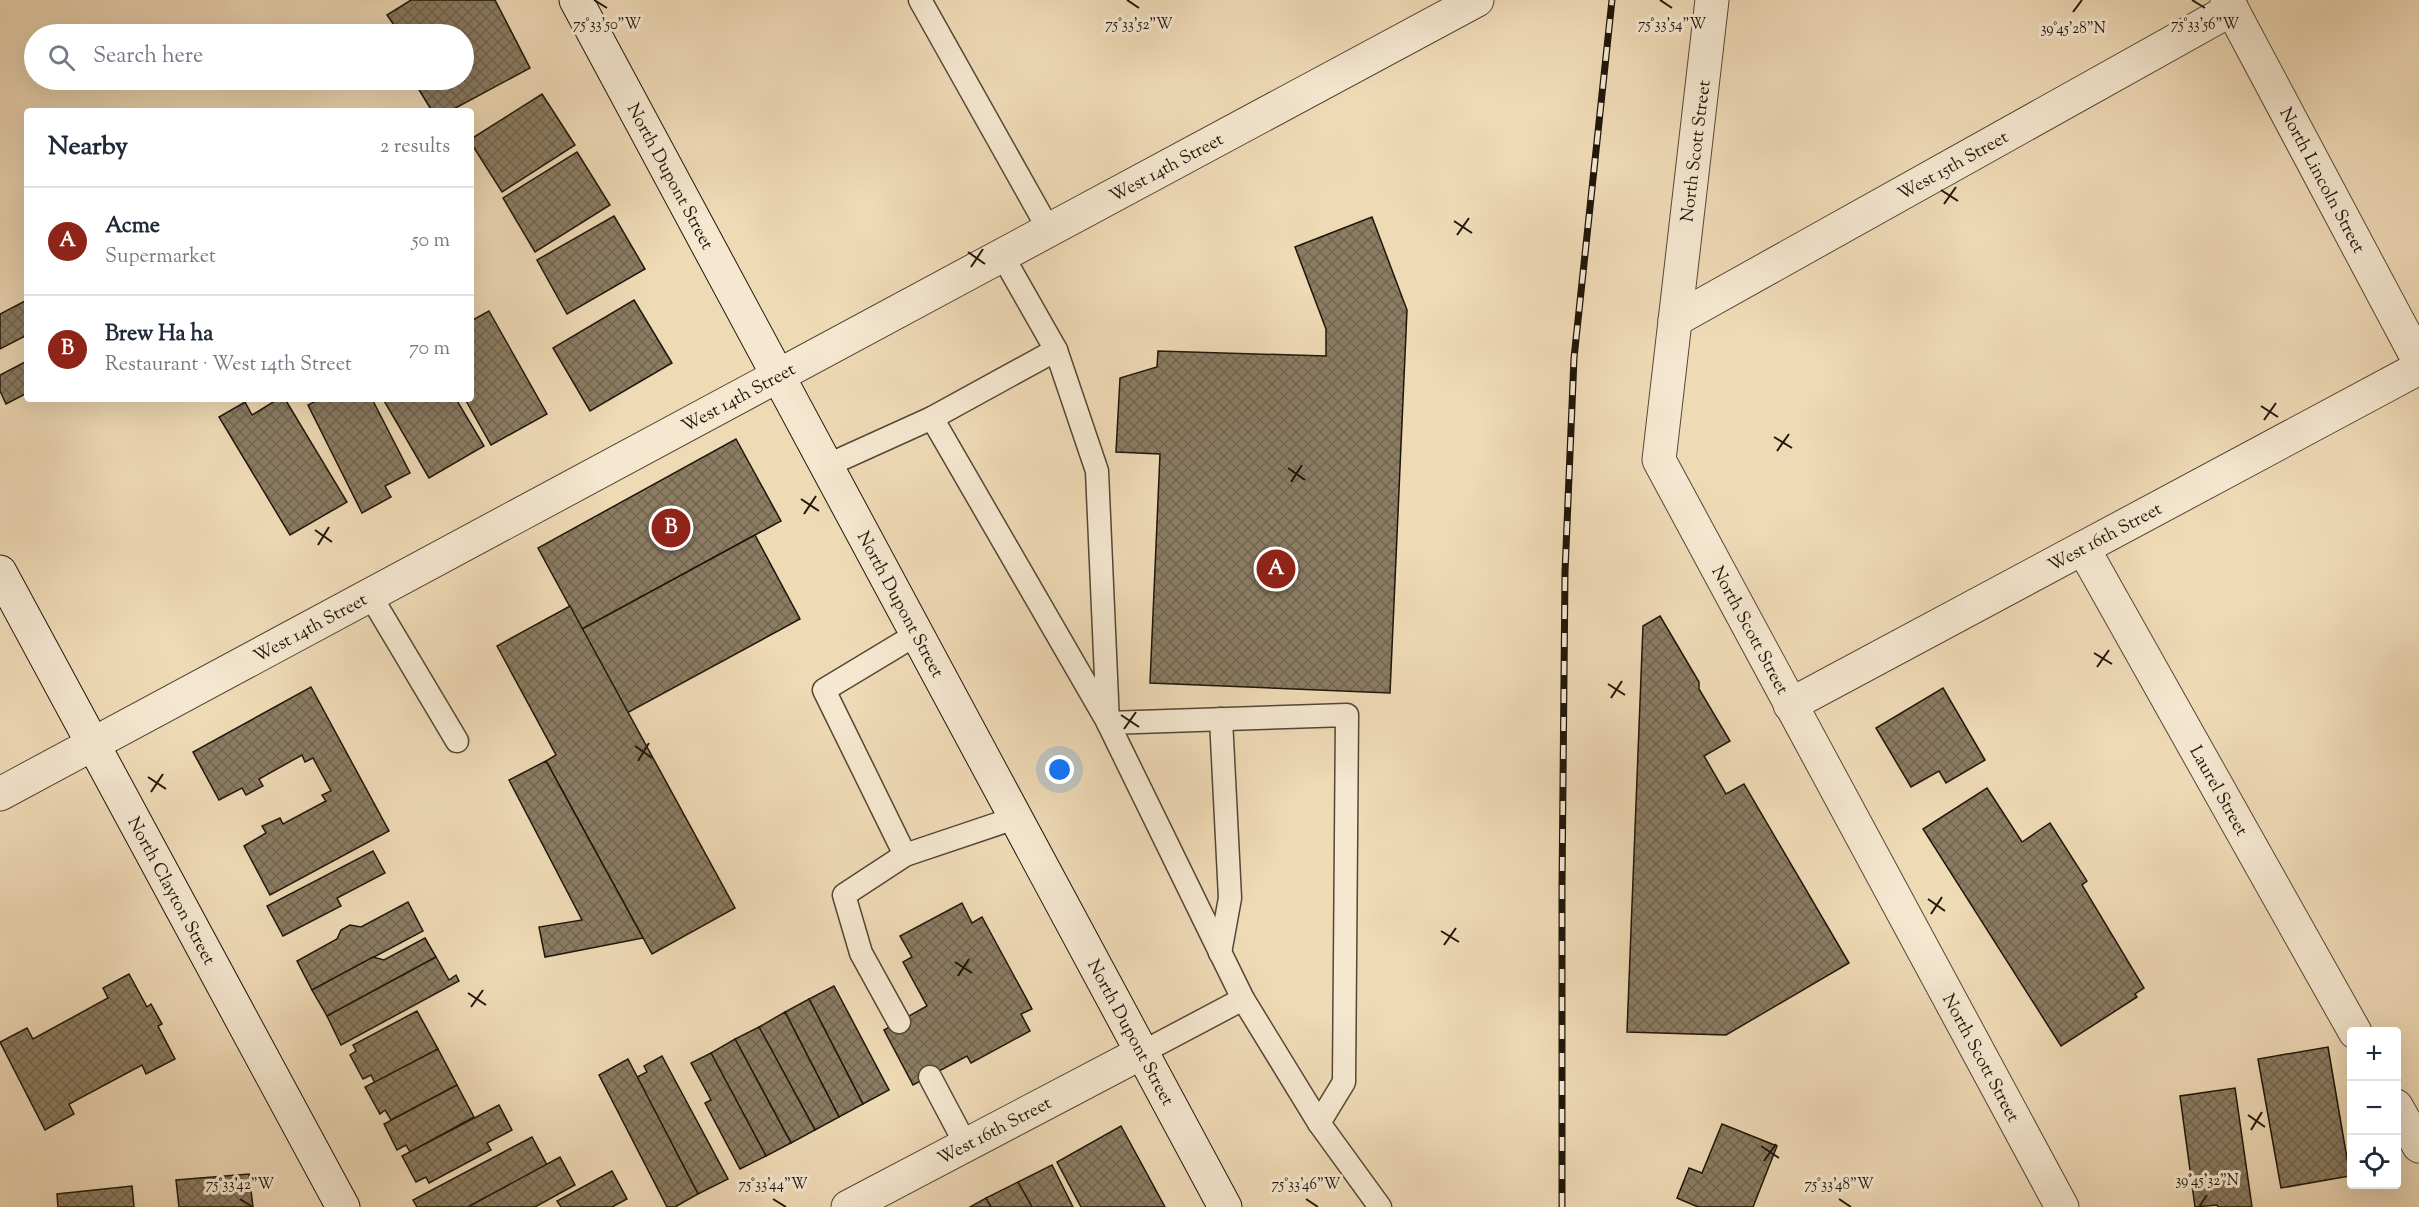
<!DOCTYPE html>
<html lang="en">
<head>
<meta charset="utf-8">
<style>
  body { margin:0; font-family:"Sorts Mill Goudy",serif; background:#f6f6f7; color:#1f2937 }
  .controls { position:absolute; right:18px; bottom:18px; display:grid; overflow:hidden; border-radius:6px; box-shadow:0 6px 24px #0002 }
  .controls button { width:54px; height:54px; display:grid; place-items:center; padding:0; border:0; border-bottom:2px solid #e0e1e3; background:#fff; color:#1f2937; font:30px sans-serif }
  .you { position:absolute; left:1060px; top:770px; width:21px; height:21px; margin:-15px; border:4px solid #fff; border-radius:50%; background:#1a73e8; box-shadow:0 0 0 9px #1a73e833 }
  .badge { display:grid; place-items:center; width:39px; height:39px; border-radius:50%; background:#8f2418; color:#fff; font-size:20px; font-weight:700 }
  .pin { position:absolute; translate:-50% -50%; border:3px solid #fff; box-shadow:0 2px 6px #0006 }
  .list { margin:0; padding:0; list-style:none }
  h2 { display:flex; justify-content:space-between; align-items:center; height:78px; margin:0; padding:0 24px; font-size:26px }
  h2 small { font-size:20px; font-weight:400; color:#747a83 }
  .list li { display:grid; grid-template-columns:39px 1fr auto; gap:18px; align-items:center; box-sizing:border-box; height:108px; padding:0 24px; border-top:2px solid #e0e1e3 }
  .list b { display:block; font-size:22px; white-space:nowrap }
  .list p { margin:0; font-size:20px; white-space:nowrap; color:#747a83 }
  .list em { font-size:20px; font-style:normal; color:#747a83 }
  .icon { flex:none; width:33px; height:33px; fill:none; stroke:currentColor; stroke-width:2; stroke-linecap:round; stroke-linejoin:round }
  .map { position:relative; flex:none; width:2419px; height:1207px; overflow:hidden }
  .search { position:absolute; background:#fff; box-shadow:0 6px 24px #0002; left:24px; top:24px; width:450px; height:66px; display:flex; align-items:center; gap:15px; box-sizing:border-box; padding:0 21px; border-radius:33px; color:#747a83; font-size:22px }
  .panel { position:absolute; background:#fff; box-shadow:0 6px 24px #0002; left:24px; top:108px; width:450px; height:294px; border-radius:6px }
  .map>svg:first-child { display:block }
  .building { fill:url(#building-cross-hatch); stroke:#1f160a; stroke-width:1.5 }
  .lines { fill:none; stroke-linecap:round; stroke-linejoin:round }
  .lane-casing { stroke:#534735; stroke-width:25 }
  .street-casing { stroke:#534735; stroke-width:35 }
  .secondary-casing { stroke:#1f160a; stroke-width:35 }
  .lane { stroke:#f5e7d0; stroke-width:22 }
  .street { stroke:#f5e7d0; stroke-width:33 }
  .secondary { stroke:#f5e7d0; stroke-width:33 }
  .rail-casing { stroke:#1f160a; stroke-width:7 }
  .rail { stroke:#f5e7d0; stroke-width:4.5; stroke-dasharray:14; stroke-linecap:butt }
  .ticks { fill:none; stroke:#1f160a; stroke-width:2 }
  .labels { text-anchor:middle; stroke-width:6; stroke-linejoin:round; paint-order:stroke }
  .street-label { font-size:18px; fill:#1f160a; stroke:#f5e7d0 }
  .ticks-label { font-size:15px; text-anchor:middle; fill:#1f160a; stroke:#f5e7d0; stroke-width:6; stroke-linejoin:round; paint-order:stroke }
</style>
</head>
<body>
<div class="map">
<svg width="2419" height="1207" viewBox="0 0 2419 1207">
  <defs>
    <pattern id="building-cross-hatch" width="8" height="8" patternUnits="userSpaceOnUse" patternTransform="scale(1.5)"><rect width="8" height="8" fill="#8b7c63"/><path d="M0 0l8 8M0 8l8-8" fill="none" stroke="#716550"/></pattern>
  </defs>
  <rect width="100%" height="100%" fill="#efdab6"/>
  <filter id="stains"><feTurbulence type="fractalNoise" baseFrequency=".00333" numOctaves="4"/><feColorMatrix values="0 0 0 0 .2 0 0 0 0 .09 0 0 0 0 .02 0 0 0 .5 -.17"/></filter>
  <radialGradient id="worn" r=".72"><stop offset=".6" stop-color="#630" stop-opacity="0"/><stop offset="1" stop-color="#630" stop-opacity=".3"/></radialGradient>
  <g class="building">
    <polygon points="411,0 495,0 530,68 450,111 432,111 413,80 464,80 464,34 400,34 387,15"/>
    <polygon points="542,94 575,145 502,192 471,143 471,139"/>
    <polygon points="577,152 610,205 535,252 503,198"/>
    <polygon points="614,216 645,269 567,314 537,260"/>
    <polygon points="1372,217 1407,310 1390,693 1150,683 1160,454 1116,452 1120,378 1157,367 1158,351 1326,356 1326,329 1295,247"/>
    <polygon points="634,300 672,363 590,411 553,348"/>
    <polygon points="25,301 27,305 27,335 0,349 0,314"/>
    <polygon points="489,311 547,414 491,445 465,399 471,399 471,321"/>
    <polygon points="27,361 27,393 6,404 0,391 0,375"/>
    <polygon points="278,399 285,399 347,502 290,535 219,417 245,402 252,415"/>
    <polygon points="320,399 372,399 410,473 385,486 391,497 362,513 308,405"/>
    <polygon points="383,399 456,399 484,446 429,478"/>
    <polygon points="736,439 781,521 582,629 538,548"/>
    <polygon points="755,535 800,619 627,713 582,629"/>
    <polygon points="570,606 735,908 652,954 546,761 556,755 497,646"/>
    <polygon points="1660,616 1699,682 1699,689 1730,741 1704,756 1726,794 1744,784 1849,963 1726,1035 1627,1032 1643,626"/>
    <polygon points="311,687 389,831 270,895 244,846 266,833 262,826 280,818 283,824 326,801 322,795 331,791 313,758 305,762 302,755 259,779 263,786 246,795 242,788 219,800 193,752"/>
    <polygon points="1943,688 1985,760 1946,783 1939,771 1911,787 1876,728"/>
    <polygon points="546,761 643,938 545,957 539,927 582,920 509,780"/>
    <polygon points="1987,788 2022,842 2050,823 2087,881 2082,885 2144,988 2135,994 2137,997 2061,1046 1923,829"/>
    <polygon points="373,851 385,873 337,898 341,906 283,936 267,906"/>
    <polygon points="408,902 423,931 312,990 297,961 337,939 341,930 350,925 361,927"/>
    <polygon points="962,903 972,923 982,917 1032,1009 1021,1014 1030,1031 971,1063 967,1056 913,1085 884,1030 927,1006 903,962 912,957 900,936"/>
    <polygon points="425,938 436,957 327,1016 312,990 373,957 384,960"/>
    <polygon points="436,957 449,980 456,975 459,981 341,1045 327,1016"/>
    <polygon points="129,974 147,1007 151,1004 162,1024 158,1026 175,1059 146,1074 142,1065 69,1104 74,1114 45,1130 0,1042 27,1028 33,1039 108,998 103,988"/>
    <polygon points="834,986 889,1090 863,1104 809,999"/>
    <polygon points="809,999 863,1104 839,1117 785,1012"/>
    <polygon points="417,1011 438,1049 375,1083 371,1075 363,1079 350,1055 356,1051 353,1045"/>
    <polygon points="785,1012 839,1117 815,1130 759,1027"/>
    <polygon points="759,1027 815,1130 791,1143 735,1039"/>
    <polygon points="735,1039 791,1143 766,1156 711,1053"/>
    <polygon points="2328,1047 2350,1176 2281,1188 2258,1059"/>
    <polygon points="438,1049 457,1085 391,1120 385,1110 380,1114 365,1087"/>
    <polygon points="711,1053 766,1156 740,1169 705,1103 711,1100 691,1063"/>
    <polygon points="662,1056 728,1179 698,1194 637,1077 647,1072 644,1066"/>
    <polygon points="628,1059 698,1194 675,1207 667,1207 599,1075"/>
    <polygon points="457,1085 474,1117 410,1152 406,1145 397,1150 384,1124"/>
    <polygon points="2235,1088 2252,1207 2218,1207 2217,1205 2195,1207 2180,1096"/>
    <polygon points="499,1105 512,1130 487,1143 491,1150 429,1183 426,1177 416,1182 402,1156"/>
    <polygon points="1722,1124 1777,1146 1753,1207 1698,1207 1677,1198 1689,1168 1702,1173"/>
    <polygon points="1121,1126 1165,1207 1081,1207 1057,1162"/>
    <polygon points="532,1137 547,1165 468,1207 417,1207 413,1200"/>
    <polygon points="560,1157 575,1185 535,1207 468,1207"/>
    <polygon points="1052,1165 1073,1207 1032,1207 1018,1182"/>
    <polygon points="612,1171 627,1199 612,1207 561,1207 557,1201"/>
    <polygon points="249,1174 253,1207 179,1207 176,1180"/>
    <polygon points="1018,1182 1032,1207 991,1207 986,1198"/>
    <polygon points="132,1186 134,1207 58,1207 57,1194"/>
    <polygon points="986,1198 991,1207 970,1207"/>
  </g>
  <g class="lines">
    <g class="lane-casing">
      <g id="lane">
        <polyline points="920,0 1049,230"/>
        <polyline points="1002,255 1056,350"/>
        <polyline points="932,418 1056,350 1097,471 1108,723"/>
        <polyline points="826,466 932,418 1106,719"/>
        <polyline points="370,595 457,741"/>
        <polyline points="917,634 824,690 905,855 1015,818"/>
        <polyline points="1220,953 1230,898 1221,719"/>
        <polyline points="1243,999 1108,723 1347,715 1344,1082 1319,1123"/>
        <polyline points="899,1022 861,953 844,895 905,855"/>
        <polyline points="1141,1053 1243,999 1319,1123 1380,1207"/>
        <polyline points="930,1077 966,1145"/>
      </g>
    </g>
    <g class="street-casing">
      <g id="street">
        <path id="s1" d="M1712,0l-53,460 403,747"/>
        <path id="s2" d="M2227,0l192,361"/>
        <path id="s3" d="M1675,320l557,-311"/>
        <path id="s4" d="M2083,548l272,484"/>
        <path id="s5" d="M1790,705l629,-337"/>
        <path id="s6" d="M0,794l1477,-794"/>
        <polyline points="2396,1106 2419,1146"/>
        <path id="s7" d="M848,1207l293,-154"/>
      </g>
    </g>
    <g class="secondary-casing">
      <g id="secondary">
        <path id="s8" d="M576,0l649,1207"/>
        <path id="s9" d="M0,572l343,635"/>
      </g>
    </g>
    <use href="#lane" class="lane"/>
    <use href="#street" class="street"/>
    <use href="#secondary" class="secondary"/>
    <g class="rail-casing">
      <polyline id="rail" points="1562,1207 1562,888 1565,572 1574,358 1612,0"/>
    </g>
    <use href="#rail" class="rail"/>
  </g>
  <path class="ticks" d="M594,0l13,8M1127,0l12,8M1660,0l12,8M2192,0l13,8M2073,12l9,-12M1941,190l17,11M1944,204l12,-17M1454,221l18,12M1457,235l12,-17M968,252l17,12M971,267l12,-18M2261,406l17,11M2264,420l12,-17M1774,437l18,11M1777,451l12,-17M1288,468l17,12M1291,482l11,-17M801,499l18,12M804,514l12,-18M315,530l17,12M318,545l11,-18M2094,653l18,11M2097,667l12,-17M1608,684l17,11M1611,698l11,-17M1121,715l18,12M1124,729l12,-17M635,746l17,12M638,761l11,-18M148,777l18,12M151,792l12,-18M1928,899l17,12M1931,914l11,-17M1441,931l18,11M1444,945l12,-17M955,962l17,11M958,976l11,-17M468,993l18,12M471,1007l12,-17M2248,1115l17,12M2251,1130l11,-18M1761,1146l18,12M1764,1161l12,-17M240,1199l13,8M773,1199l13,8M1306,1199l12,8M1839,1199l12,8M2199,1207l8,-12"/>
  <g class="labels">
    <g class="street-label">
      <text transform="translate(1695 151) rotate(-83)" y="6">North Scott Street</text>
      <text dy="6" stroke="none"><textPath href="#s3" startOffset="318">West 15th Street</textPath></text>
      <text dy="6" stroke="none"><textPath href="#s6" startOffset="1324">West 14th Street</textPath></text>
      <text dy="6" stroke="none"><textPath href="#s8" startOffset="200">North Dupont Street</textPath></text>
      <text dy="6" stroke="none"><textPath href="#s2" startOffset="204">North Lincoln Street</textPath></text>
      <text dy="6" stroke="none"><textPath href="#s6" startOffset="838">West 14th Street</textPath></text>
      <text dy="6" stroke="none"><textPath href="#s5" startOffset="357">West 16th Street</textPath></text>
      <text dy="6" stroke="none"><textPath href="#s8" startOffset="686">North Dupont Street</textPath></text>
      <text dy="6" stroke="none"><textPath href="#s6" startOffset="352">West 14th Street</textPath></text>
      <text dy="6" stroke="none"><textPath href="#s1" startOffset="656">North Scott Street</textPath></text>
      <text dy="6" stroke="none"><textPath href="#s4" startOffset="278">Laurel Street</textPath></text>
      <text dy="6" stroke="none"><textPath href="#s9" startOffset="362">North Clayton Street</textPath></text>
      <text dy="6" stroke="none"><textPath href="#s8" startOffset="1172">North Dupont Street</textPath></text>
      <text dy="6" stroke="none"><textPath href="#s1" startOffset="1142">North Scott Street</textPath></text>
      <text dy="6" stroke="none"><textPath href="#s7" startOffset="165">West 16th Street</textPath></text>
    </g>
  </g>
  <g class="ticks-label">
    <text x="1139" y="29">75°33'52"W</text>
    <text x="2205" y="29">75°33'56"W</text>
    <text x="607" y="29">75°33'50"W</text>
    <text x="1672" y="29">75°33'54"W</text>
    <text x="2073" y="33">39°45'28"N</text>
    <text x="2207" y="1185">39°45'32"N</text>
    <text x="240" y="1189">75°33'42"W</text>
    <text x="773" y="1189">75°33'44"W</text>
    <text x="1306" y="1189">75°33'46"W</text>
    <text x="1839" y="1189">75°33'48"W</text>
  </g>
  <rect width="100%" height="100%" filter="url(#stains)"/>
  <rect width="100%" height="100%" fill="url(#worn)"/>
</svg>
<div class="controls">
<button>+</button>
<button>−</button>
<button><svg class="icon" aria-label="locate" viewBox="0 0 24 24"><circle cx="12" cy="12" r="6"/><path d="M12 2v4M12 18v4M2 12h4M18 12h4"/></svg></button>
</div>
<div class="you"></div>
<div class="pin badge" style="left:1276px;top:569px">A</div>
<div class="pin badge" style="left:671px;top:528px">B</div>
<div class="search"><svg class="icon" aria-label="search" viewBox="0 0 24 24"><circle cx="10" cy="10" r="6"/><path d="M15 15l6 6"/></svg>Search here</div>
<section class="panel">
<h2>Nearby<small>2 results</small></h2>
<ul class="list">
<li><span class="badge">A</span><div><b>Acme</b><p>Supermarket</p></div><em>50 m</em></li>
<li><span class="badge">B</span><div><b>Brew Ha ha</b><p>Restaurant · West 14th Street</p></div><em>70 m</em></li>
</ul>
</section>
</div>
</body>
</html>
